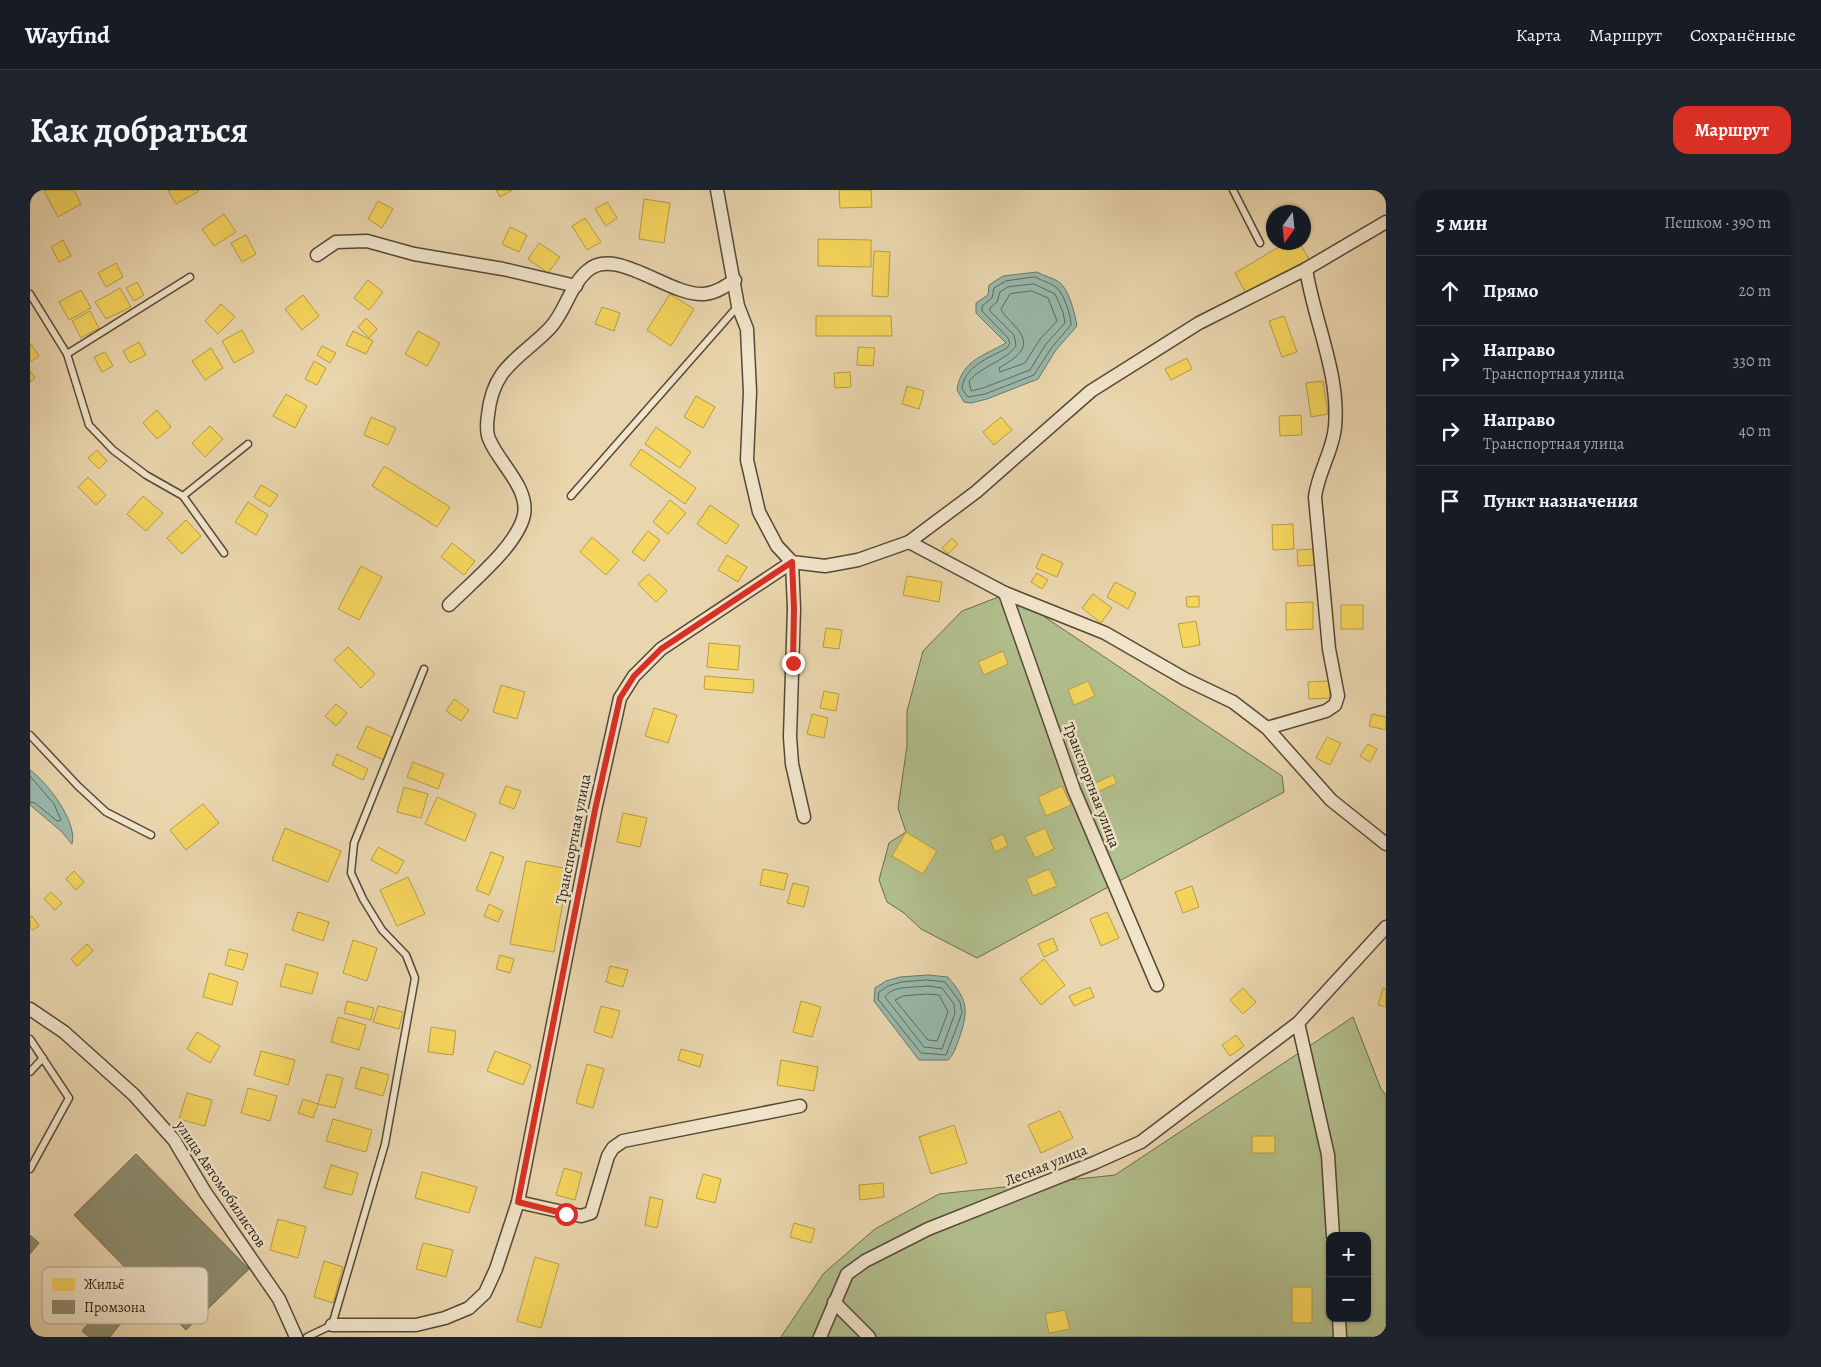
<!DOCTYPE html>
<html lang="ru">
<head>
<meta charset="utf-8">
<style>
  body { margin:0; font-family:Alegreya,serif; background:#20242c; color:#f1f3f6 }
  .controls { position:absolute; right:15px; bottom:15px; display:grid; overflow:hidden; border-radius:10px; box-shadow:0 1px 4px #0004 }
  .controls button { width:45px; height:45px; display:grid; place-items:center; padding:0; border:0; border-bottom:1px solid #363941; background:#171b24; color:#f1f3f6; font:25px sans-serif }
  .compass { position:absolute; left:1236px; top:15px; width:45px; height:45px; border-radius:50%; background:#171b24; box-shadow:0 1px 4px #0004; rotate:195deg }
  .stop { position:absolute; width:15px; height:15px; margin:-11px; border:4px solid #d93025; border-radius:50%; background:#fff }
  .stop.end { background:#d93025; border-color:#fff; box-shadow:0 1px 5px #0008 }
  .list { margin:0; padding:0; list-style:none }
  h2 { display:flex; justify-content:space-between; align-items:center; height:65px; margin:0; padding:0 20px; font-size:21px }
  h2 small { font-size:16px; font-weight:400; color:#9ea1a6 }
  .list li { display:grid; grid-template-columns:32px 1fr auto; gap:15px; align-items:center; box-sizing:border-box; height:70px; padding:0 20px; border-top:1px solid #363941 }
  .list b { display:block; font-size:19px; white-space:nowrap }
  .list p { margin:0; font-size:16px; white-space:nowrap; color:#9ea1a6 }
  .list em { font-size:16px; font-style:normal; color:#9ea1a6 }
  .icon { flex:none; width:28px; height:28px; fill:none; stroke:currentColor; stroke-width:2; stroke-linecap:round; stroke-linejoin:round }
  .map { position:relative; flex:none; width:1356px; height:1147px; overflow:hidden; border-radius:15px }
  header { display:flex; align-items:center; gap:30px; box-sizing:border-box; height:70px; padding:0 25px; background:#171b24; border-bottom:1px solid #363941 }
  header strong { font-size:24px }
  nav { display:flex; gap:28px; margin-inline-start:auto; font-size:18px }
  .intro { display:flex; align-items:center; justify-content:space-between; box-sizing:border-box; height:120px; padding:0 30px }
  h1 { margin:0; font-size:35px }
  .button { padding:12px 22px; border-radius:15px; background:#d93025; color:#fff; font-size:18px; font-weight:700 }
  main { display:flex; gap:30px; padding:0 30px }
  aside { flex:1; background:#171b24; border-radius:15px; box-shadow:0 1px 4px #0004 }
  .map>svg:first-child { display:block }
  .green { fill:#b2bf8e; stroke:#6a6c4f; fill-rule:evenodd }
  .water { fill:#98b9ab; stroke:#69796d }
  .homes { fill:#f6d55c; stroke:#b79d45 }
  .industry { fill:#8c8c6e; stroke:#6c6a52 }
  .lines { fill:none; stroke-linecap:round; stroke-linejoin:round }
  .shore { stroke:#5e6a5e; stroke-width:1 }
  .service-casing { stroke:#554938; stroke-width:9 }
  .minor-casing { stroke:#554938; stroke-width:15 }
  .service { stroke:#f1e4ca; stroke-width:6 }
  .minor { stroke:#f1e4ca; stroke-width:12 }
  .route { stroke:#d93025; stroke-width:6 }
  .labels { text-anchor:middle; stroke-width:5; stroke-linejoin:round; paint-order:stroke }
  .street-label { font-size:15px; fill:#231a10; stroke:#f1e4ca }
  .key { fill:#f1e4ca; stroke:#b3a792; stroke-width:1 }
  .key-label { font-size:14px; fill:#231a10 }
</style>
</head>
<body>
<header>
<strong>Wayfind</strong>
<nav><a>Карта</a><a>Маршрут</a><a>Сохранённые</a></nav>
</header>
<div class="intro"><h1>Как добраться</h1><a class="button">Маршрут</a></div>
<main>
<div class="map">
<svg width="1356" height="1147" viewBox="0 0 1356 1147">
  <rect width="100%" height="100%" fill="#ead6ae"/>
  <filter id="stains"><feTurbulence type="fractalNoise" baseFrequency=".004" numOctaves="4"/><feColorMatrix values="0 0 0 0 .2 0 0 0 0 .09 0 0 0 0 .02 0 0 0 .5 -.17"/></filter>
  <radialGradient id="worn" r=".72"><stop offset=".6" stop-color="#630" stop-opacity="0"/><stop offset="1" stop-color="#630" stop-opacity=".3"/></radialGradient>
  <g class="green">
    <polygon points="979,403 1252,586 1254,602 947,768 891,739 874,723 857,712 849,690 859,653 876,642 868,618 877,556 877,521 893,461 932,421"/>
    <path d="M1323,827l28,72 5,6v242h-605l43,-64 51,-44 64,-35 176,-19zM1300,1046h37v82h-37z"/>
  </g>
  <g class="water">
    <path d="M1007,82c7,4 16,6 22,10 10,7 16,32 18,44l-21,24 -18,29 -51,20 -16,4 -7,-1 -7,-12c4,-29 26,-34 49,-47l-30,-30v-10l12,-8 1,-10 14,-9z"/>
    <path d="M0,580c17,12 48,52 42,74l-11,-13 -31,-26z"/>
    <path d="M898,785l20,2c20,24 21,32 11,62 -3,8 -5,15 -11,21h-29l-45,-59 1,-13 11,-7 14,-4z"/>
  </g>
  <g class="homes">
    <polygon points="16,0 44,0 51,14 28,27 14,1"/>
    <polygon points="138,0 168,0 169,1 146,14"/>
    <polygon points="466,0 482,0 470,7"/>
    <polygon points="809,0 841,0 842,17 810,18"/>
    <polygon points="614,9 640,13 634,53 609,49"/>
    <polygon points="348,11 363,19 352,38 338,29"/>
    <polygon points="577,12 587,28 576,36 565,19"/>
    <polygon points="194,24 206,42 184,56 172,39"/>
    <polygon points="555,28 571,52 557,60 542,36"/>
    <polygon points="480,37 497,45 489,62 472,54"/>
    <polygon points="216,45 226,64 212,72 201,53"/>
    <polygon points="788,49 841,50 841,77 788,76"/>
    <polygon points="33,50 41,66 29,72 21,57"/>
    <polygon points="1257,52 1269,52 1279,69 1217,105 1205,83"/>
    <polygon points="509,53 530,67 518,83 498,69"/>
    <polygon points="844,61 860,62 858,107 842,106"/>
    <polygon points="86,73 93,87 76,97 68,83"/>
    <polygon points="338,90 353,102 339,120 324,108"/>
    <polygon points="107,92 114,105 104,111 96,98"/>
    <polygon points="90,98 101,117 76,129 65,112"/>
    <polygon points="51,100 61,118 39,130 29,112"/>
    <polygon points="640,104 664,119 641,156 617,140"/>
    <polygon points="273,105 289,126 272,140 255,119"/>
    <polygon points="191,114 205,127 188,144 175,131"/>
    <polygon points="572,117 590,123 584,141 565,134"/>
    <polygon points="60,121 69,138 51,148 42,131"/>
    <polygon points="786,126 861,126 862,146 786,146"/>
    <polygon points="1254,126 1267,162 1252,167 1239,131"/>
    <polygon points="336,128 347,139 339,148 328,137"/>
    <polygon points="212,140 224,162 204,173 192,151"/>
    <polygon points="323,141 343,151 336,164 316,155"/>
    <polygon points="388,141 410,153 397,176 375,164"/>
    <polygon points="109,152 116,165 100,173 93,161"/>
    <polygon points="0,153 9,166 0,172"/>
    <polygon points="292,156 306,163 300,173 287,165"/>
    <polygon points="828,157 845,158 843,176 827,175"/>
    <polygon points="181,158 193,178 175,190 162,171"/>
    <polygon points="75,162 83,176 72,182 64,167"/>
    <polygon points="1157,168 1162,179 1141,190 1135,179"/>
    <polygon points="284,171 296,178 287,195 275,189"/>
    <polygon points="0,181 5,188 0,192"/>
    <polygon points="820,182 821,197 805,198 804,183"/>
    <polygon points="1293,191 1298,224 1281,227 1276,193"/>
    <polygon points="877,196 894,201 889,219 872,214"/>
    <polygon points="256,204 277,216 265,238 243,226"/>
    <polygon points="666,206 685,217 673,238 654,227"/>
    <polygon points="127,220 141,237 127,249 113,233"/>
    <polygon points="1271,225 1272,245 1250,246 1249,226"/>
    <polygon points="341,227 366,238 358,255 334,245"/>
    <polygon points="971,227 982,240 964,255 953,242"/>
    <polygon points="180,236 193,249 175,267 162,253"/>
    <polygon points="626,237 661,262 650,278 615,254"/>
    <polygon points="611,259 666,298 655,314 600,275"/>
    <polygon points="67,260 77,271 69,279 58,268"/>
    <polygon points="354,276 420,317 407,337 342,296"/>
    <polygon points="58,287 76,305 66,315 48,297"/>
    <polygon points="231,295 248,305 240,317 224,307"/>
    <polygon points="113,306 133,323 116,341 97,324"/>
    <polygon points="640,310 656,323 638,344 623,332"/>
    <polygon points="218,312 238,325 226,345 205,332"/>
    <polygon points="680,315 709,335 696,354 667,334"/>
    <polygon points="156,330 171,346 152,364 137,348"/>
    <polygon points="1263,334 1264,359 1243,360 1242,335"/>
    <polygon points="618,341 630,350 614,371 602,362"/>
    <polygon points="562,347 589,370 576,385 550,362"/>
    <polygon points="922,348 928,354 918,364 912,358"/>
    <polygon points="422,353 445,371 434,385 411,367"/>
    <polygon points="1284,359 1285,375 1268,376 1267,360"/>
    <polygon points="1012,364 1033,373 1027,387 1006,378"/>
    <polygon points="697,365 717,377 708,392 688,380"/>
    <polygon points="331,376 352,387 329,430 308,419"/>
    <polygon points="1007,383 1018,390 1012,399 1001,392"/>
    <polygon points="619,384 637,401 626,412 608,394"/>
    <polygon points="877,386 912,392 909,412 873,405"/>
    <polygon points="1085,392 1106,403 1098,419 1077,407"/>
    <polygon points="1063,404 1082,418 1071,433 1052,418"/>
    <polygon points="1169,406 1169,417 1157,417 1156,407"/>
    <polygon points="1283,412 1283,439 1256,440 1256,413"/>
    <rect x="1311" y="415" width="22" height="24"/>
    <polygon points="1166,431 1170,455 1153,458 1148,434"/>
    <polygon points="796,438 812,440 809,459 793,457"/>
    <polygon points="679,453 710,456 708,480 677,477"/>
    <polygon points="318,457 345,484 331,498 304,470"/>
    <polygon points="973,461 978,474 954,485 948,472"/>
    <polygon points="675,486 724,490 723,503 674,499"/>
    <polygon points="1058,491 1065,506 1044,515 1038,500"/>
    <polygon points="1299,491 1300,508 1279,509 1278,492"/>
    <polygon points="471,495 495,502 487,529 463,522"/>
    <polygon points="794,501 809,504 806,521 790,518"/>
    <polygon points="424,509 439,520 431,531 416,521"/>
    <polygon points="306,514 317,523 306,536 295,526"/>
    <polygon points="624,518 647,525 638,553 615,546"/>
    <polygon points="782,524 798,528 794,548 777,544"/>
    <polygon points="1342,524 1356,527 1356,540 1339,536"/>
    <polygon points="337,536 364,548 354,570 327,558"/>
    <polygon points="1297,547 1311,553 1300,575 1286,568"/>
    <polygon points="1338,554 1347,559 1340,572 1330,566"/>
    <polygon points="307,564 338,579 333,590 302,575"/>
    <polygon points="383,572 414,584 408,599 377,587"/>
    <polygon points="1083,585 1087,593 1065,603 1061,595"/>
    <polygon points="476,596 491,601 484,619 469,613"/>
    <polygon points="1032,596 1041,615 1016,626 1008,607"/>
    <polygon points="374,597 398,604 391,628 367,622"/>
    <polygon points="407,607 446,624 435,651 395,634"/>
    <polygon points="173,614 189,633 156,660 140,640"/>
    <polygon points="593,623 617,628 610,657 587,652"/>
    <polygon points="255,638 311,661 298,692 242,670"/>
    <polygon points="1015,638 1024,659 1005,668 995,647"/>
    <polygon points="876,642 907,661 893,684 862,666"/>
    <polygon points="973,644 978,656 965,662 960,650"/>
    <polygon points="348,657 374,671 367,684 341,670"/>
    <polygon points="461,662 474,667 459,705 446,700"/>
    <polygon points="496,671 539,679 524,762 480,754"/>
    <polygon points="733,679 758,684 754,700 730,695"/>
    <polygon points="1019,679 1027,696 1003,706 996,689"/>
    <polygon points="44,681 54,692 46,700 36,689"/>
    <polygon points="378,687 395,724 367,736 350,700"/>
    <polygon points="763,693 779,697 774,717 757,713"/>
    <polygon points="1162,696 1169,717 1153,723 1145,702"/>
    <polygon points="21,702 32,713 25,720 14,709"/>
    <polygon points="459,714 473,721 468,732 454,726"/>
    <polygon points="268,722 299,732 293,751 262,740"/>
    <polygon points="1077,722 1089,748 1071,756 1060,729"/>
    <polygon points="2,726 9,736 3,740 0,737 0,727"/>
    <polygon points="1023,748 1028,760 1014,767 1008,754"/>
    <polygon points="323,750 347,758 337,791 313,783"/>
    <polygon points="57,754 63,761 47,776 41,769"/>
    <polygon points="199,759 218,764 213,780 195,775"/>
    <polygon points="470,765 484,769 480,783 466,779"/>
    <polygon points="1014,769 1035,795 1011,815 990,789"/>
    <polygon points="256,774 288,783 282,804 250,796"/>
    <polygon points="580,776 598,780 593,797 576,792"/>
    <polygon points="179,783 208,792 202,815 173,807"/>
    <polygon points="1060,797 1064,807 1044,816 1039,806"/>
    <polygon points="1213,798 1226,812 1213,824 1200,810"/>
    <polygon points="1353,798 1356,799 1356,817 1348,815"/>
    <polygon points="317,811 344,818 341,830 314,823"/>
    <polygon points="771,811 791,817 782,847 763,842"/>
    <polygon points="348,816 373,822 369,839 343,832"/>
    <polygon points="571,816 590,821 582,848 564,842"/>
    <polygon points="308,827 336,835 329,860 301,852"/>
    <polygon points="401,837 426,841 423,865 398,862"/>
    <polygon points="167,842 190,856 180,873 157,859"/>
    <polygon points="1206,845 1214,856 1200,866 1192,855"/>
    <polygon points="651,859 673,865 670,877 648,870"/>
    <polygon points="231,861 265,870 258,895 224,885"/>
    <polygon points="465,861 501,875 493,895 457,881"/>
    <polygon points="751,870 788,877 784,901 747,895"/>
    <polygon points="557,874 574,879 563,918 546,913"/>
    <polygon points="331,877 359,885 353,906 325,898"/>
    <polygon points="297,884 313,888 305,918 288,914"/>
    <polygon points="218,898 247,906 240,931 211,923"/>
    <polygon points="157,903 182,910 175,936 149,929"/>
    <polygon points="273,909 288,914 283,928 268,923"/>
    <polygon points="1030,921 1043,948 1011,963 998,935"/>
    <polygon points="303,929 342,940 336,962 296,951"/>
    <polygon points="924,935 937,973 901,984 889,947"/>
    <rect x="1222" y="946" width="23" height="17"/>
    <polygon points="301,975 328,983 322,1005 294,998"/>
    <polygon points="534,978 552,983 545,1010 526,1005"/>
    <polygon points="392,982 447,997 439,1023 385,1008"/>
    <polygon points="673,984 691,989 685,1013 666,1008"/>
    <polygon points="853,993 854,1007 830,1010 829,995"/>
    <polygon points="620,1007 633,1010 627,1038 615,1035"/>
    <polygon points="248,1029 276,1037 268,1068 240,1060"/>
    <polygon points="764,1033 785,1039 781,1053 760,1047"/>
    <polygon points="393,1053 423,1060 416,1087 386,1079"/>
    <polygon points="505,1067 529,1074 511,1138 487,1131"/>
    <polygon points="294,1071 313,1077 303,1113 284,1107"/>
    <rect x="1262" y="1097" width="20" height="36"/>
    <polygon points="1035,1120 1040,1139 1019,1143 1015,1124"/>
  </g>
  <g class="industry">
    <polygon points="106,964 219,1079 156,1140 44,1025"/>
    <polygon points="0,1045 9,1053 0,1064"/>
    <polygon points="72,1117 91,1133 80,1147 59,1147 52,1141"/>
  </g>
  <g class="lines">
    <g class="shore">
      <path d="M1005,87c7,4 17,6 22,11 7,6 14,28 14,37l-19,22 -18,28 -49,19 -17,3 -6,-8c2,-23 27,-31 45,-41l3,-5 -2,-5 -26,-27v-5l10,-8 2,-10 12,-7z"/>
      <path d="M1004,94l21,10 8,18 2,11 -19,21 -16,26 -47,18 -12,3 -2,-10c12,-15 41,-22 47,-36l-2,-10 -24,-24v-3l7,-6 3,-10 8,-5z"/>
      <path d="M1002,101l16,7 9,23 -17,18 -15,24 -25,9 -1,-4c20,-12 36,-22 14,-44 -4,-5 -10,-9 -12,-15l9,-15z"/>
      <polyline points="0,586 24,614 31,630 27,631 5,613 0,612"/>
      <polygon points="898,790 915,792 930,812 932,823 916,865 891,863 848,809 849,802 858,796 871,792"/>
      <path d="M898,796l14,2 12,16 1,9 -13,36 -18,-2 -39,-50c7,-12 30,-9 43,-11z"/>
      <polygon points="898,804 909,805 918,822 907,851 898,850 865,810 873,806"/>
    </g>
    <g class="service-casing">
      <g id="service">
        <polyline points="1203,0 1230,53"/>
        <polyline points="0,104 37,164 59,235 83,260 116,285 153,306 194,363"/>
        <polyline points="37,164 160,87"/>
        <polyline points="153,306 218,254"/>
        <polyline points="541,306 708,116"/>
        <polyline points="0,545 48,596 76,622 121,645"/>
        <polyline points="0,849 39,908 0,979"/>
        <polyline points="0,882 13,868"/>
        <polyline points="277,1147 302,1135 355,954 385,788 376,765 352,740 333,709 321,683 324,653 394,479"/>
      </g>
    </g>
    <g class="minor-casing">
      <g id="minor">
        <polyline points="687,0 708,116 717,139 720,202 717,270 729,322 747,356 762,372 795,376 828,370 879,352 946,302 1061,201 1169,133 1276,79 1356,32"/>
        <polyline points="287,65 306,52 337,51 384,64 473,79 546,96"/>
        <polyline points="879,352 975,403 1075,443 1155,489 1203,512 1237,538 1301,610 1356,654"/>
        <polyline points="762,372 764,419 760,547 762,574 774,627"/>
        <polyline points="975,403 1044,600 1127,795"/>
        <path d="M419,415c22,-22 68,-59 75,-90 5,-27 -24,-51 -34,-74 -4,-7 -3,-19 -2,-26 5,-49 32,-56 62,-87 15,-16 20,-42 37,-57 29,-26 81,25 117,23 12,-1 22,-8 31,-14"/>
        <path d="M1237,538l59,-17 9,-6 3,-9 -9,-47 -14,-152c3,-25 18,-46 20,-70 5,-53 -21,-106 -29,-158"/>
        <polyline points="0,819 34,842 104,905 144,950 175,1002 249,1109 266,1147"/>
        <polyline points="1268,833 1298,965 1303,1046"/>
        <polyline points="488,1012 551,1026 561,1023 578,966 583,958 593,951 770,916"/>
        <polyline points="804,1112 839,1147"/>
        <polyline points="1309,1128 1310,1147"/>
        <polyline points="302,1135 386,1135 415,1128 439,1118 455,1103 466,1079 488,1012 565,620 590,508 604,486 631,459 762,372"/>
        <polyline points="790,1147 817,1084 835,1071 898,1039 1064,973 1111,952 1268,833 1356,737"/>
      </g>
    </g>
    <use href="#service" class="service"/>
    <use href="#minor" class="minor"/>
  </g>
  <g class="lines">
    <polyline class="route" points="536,1024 488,1012 565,620 590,508 604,486 631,459 762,372 764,419 763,473"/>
  </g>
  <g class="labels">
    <g class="street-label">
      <text transform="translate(1062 595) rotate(69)" y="5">Транспортная улица</text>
      <text transform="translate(543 649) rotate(-79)" y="5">Транспортная улица</text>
      <text transform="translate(1016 975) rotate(-22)" y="5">Лесная улица</text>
      <text transform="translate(191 994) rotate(56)" y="5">улица Автомобилистов</text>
    </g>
  </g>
  <rect x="12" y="1077" width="166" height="57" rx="8" class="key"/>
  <rect x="22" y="1088" width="23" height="13" fill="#f6d55c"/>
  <rect x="22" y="1110" width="23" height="14" fill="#8c8c6e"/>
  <g class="key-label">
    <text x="54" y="1099">Жильё</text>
    <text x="54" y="1122">Промзона</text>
  </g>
  <rect width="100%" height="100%" filter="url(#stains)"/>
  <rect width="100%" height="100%" fill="url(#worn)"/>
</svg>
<div class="controls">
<button>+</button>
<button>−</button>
</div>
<svg class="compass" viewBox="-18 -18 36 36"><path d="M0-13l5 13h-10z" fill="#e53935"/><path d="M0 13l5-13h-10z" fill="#9ea1a6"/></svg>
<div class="stop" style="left:536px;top:1024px"></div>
<div class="stop end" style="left:763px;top:473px"></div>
</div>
<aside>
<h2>5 мин<small>Пешком · 390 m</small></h2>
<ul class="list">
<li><svg class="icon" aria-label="ahead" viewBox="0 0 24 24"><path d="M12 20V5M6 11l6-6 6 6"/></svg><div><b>Прямо</b></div><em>20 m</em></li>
<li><svg class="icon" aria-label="right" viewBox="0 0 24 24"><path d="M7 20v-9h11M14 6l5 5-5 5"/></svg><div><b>Направо</b><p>Транспортная улица</p></div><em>330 m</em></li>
<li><svg class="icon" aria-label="right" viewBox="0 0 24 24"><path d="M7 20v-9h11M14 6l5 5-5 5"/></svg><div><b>Направо</b><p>Транспортная улица</p></div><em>40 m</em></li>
<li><svg class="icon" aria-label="arrive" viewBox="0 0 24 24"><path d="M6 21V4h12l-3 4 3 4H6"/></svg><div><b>Пункт назначения</b></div></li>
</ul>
</aside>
</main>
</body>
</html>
